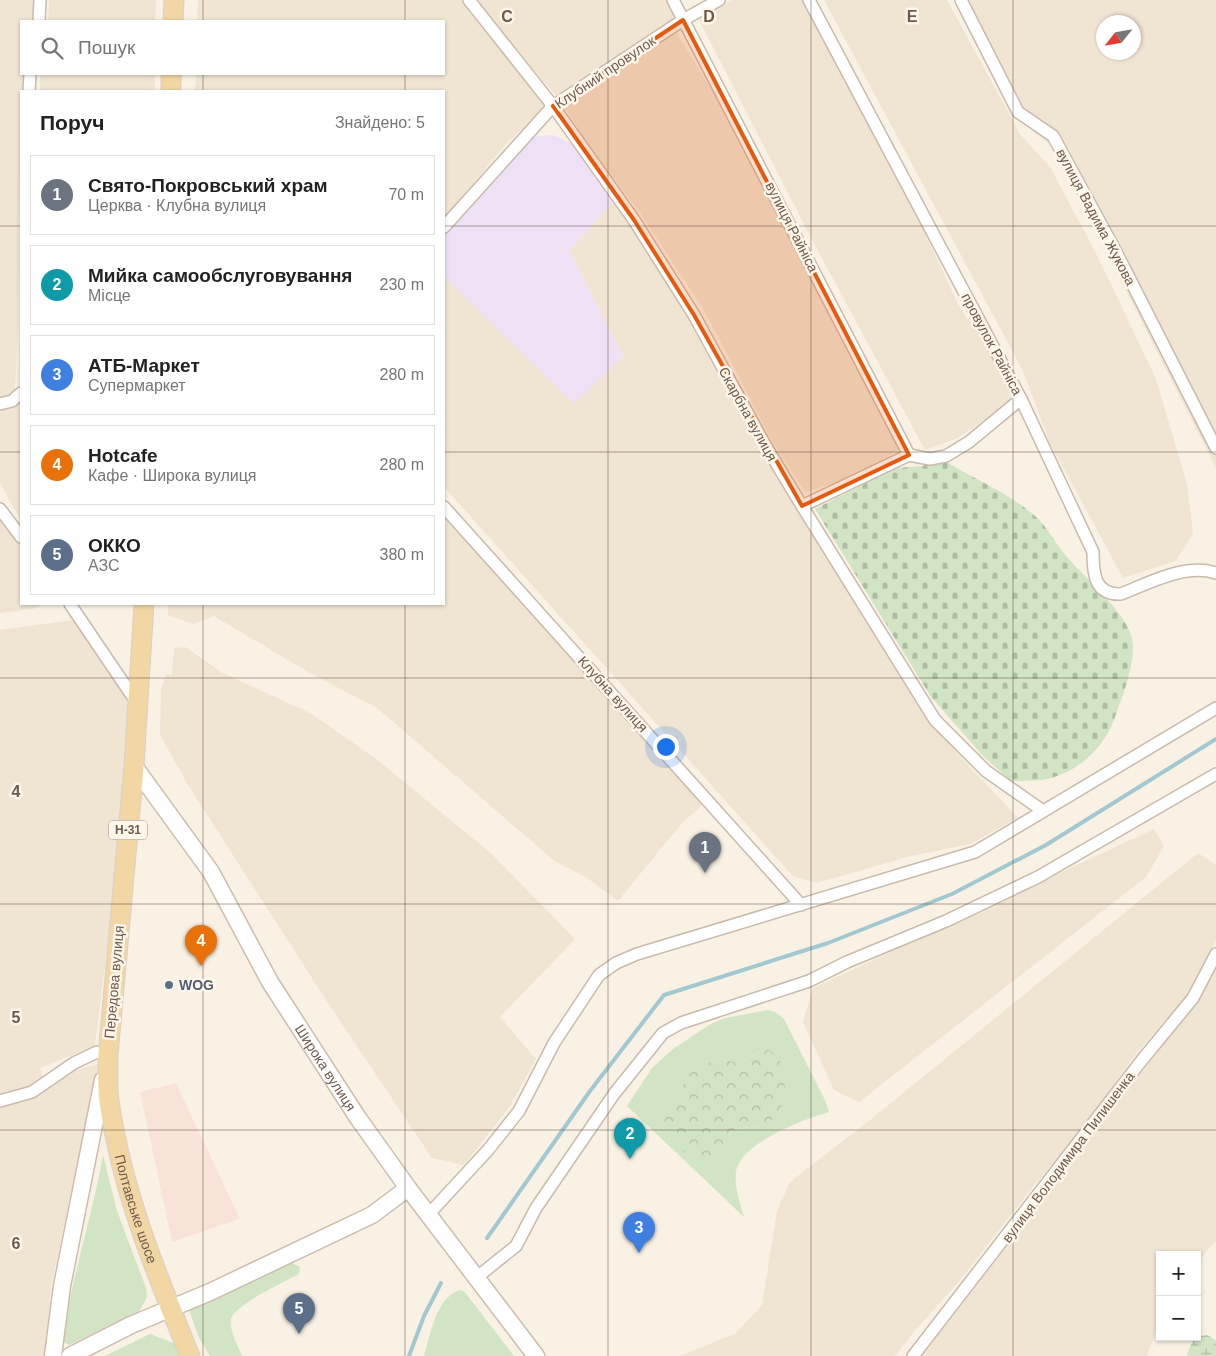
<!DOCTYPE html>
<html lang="uk">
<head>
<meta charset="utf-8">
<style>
  body { margin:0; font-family:Arial,sans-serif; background:#f6f6f6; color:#222 }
  .controls { position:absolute; right:15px; bottom:15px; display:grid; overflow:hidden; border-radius:0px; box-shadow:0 1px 4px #0004 }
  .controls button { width:45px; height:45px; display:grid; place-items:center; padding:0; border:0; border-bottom:1px solid #e0e0e0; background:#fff; color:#222; font:25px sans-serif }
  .compass { position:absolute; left:1096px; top:15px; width:45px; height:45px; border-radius:50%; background:#fff; box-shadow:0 1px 4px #0004; rotate:239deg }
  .you { position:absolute; left:665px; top:746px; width:18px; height:18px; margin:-12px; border:4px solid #fff; border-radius:50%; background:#1a73e8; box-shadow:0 0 0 8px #1a73e833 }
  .badge { display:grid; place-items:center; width:32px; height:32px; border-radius:50%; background:#ea580c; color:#fff; font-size:16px; font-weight:700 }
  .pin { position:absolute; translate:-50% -41px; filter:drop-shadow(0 1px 2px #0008) }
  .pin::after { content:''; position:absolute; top:26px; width:18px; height:15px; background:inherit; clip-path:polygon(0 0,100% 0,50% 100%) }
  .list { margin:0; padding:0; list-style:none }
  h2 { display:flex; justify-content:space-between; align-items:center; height:65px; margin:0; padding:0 20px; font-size:21px }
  h2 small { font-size:16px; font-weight:400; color:#767676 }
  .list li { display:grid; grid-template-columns:32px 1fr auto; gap:15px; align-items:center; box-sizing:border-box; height:80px; margin:0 10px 10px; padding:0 10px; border:1px solid #e0e0e0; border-radius:0px }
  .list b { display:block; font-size:19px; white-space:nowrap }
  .list p { margin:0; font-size:16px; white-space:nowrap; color:#767676 }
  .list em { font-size:16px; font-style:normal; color:#767676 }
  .icon { flex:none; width:28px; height:28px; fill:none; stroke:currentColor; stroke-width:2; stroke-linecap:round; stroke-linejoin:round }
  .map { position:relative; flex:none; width:1216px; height:1356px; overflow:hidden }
  .search { position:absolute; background:#fff; box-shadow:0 1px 4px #0004; left:20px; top:20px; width:425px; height:55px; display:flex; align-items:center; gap:12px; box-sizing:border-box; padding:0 18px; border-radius:0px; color:#767676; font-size:19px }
  .panel { position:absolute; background:#fff; box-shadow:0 1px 4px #0004; left:20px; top:90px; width:425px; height:515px; border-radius:0px }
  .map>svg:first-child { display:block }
  .residential { fill:#f0e4d3; fill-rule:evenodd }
  .commercial { fill:#f9e3d9 }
  .education { fill:#eee1f6 }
  .green { fill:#d1e5c4; fill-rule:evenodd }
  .forest { fill:url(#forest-crowns) }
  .wetland { fill:url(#wetland-marsh) }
  .cemetery { fill:url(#cemetery-stones) }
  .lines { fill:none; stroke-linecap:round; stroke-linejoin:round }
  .stream { stroke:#a2c9d1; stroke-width:4 }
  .street-casing { stroke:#c9baac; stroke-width:14 }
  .secondary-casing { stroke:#cebcac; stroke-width:19 }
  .primary-casing { stroke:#d7d1cd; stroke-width:21 }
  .street { stroke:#fff; stroke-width:11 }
  .secondary { stroke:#fff; stroke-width:16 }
  .primary { stroke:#f2d6a3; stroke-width:19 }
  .marked { fill:#e8590c; fill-opacity:0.2; stroke:#e8590c; stroke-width:4; stroke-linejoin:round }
  .grid { fill:none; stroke:#6f5a4c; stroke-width:1; stroke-opacity:0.55 }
  .service-dot { fill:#5c6f8a; stroke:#fdf6ea; stroke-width:2 }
  .labels { text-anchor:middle; stroke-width:5; stroke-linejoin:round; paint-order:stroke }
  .shield { fill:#fdf6ea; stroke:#9a897b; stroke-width:1 }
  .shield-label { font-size:12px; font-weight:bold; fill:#6f5a4c }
  .street-label { font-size:14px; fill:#6f5a4c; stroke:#fdf6ea }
  .service-label { font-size:14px; font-weight:bold; fill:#4e5e75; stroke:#fdf6ea; text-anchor:start }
  .grid-label { font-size:16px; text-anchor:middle; font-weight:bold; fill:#6f5a4c; stroke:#fdf6ea; stroke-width:5; stroke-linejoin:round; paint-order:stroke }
</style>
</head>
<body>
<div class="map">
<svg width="1216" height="1356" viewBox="0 0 1216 1356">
  <defs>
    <pattern id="forest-crowns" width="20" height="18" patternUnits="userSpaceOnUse" patternTransform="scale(1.25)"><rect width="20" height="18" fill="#d1e5c4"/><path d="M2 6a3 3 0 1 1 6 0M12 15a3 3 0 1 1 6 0" fill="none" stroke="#aebda1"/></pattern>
    <pattern id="wetland-marsh" width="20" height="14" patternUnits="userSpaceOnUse" patternTransform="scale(1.25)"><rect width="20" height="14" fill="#d1e5c4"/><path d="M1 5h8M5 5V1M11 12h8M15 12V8" fill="none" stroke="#aebda1"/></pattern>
    <pattern id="cemetery-stones" width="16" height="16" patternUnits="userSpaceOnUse" patternTransform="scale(1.25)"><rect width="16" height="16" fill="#d1e5c4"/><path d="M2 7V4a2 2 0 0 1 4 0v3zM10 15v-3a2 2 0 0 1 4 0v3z" fill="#aebda1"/></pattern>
  </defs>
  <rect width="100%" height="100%" fill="#f9f2e4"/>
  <g class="residential">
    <polygon points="0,0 34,0 32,21 21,21 21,74 25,74 24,91 21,91 18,323 15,390 8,397 0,397"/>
    <polygon points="49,0 156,0 155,21 48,21"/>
    <polygon points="198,0 466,0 548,105 507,143 444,218 444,91 195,91 196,74 444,74 444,21 197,21"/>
    <polygon points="477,0 671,0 680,17 556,95 514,49"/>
    <polygon points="731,0 803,0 913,207 958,304 966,317 989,344 1009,386 1012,401 958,438 925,450 809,234 698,18"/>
    <polygon points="824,0 947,0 1020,134 1050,167 1098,257 1156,379 1187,484 1193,533 1176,561 1123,578 1050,443 1022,369"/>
    <path d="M964,0h252v468l-164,-323 -18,-12zM1104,22h30v30h-30z"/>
    <polygon points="675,30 741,139 901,448 884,461 836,483 805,492 772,441 704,310 640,213 591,149 563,105"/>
    <rect x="40" y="74" width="115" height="17"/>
    <polygon points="614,201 692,320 760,446 797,509 929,719 967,764 1018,818 970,844 911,856 817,883 793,876 444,487 444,277 574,403 623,356 569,250"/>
    <polygon points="21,400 21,521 0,483 0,409"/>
    <polygon points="444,505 707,801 682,823 618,901 586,877 556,862 377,708 308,672 214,616 193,624 168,615 168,604 444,604"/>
    <polygon points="0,517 21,545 21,604 44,604 33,609 0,613"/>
    <polygon points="72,620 97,651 128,701 120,841 95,1046 40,1068 43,1079 14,1092 0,1095 0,630"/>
    <polygon points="185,647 223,673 312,714 376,759 492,854 575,939 500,1017 536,1059 510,1106 464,1165 432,1158 328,1003 188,785 160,735 161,690 166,674 172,675 174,648"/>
    <polygon points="1154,829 1164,846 1146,877 859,1102 834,1090 803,1022 813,988"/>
    <polygon points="1198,853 1216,865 1216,941 1186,997 1135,1055 1078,1134 1036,1183 961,1279 913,1333 895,1356 680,1356 736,1333 762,1305 777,1211 790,1182 870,1120"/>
    <polygon points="1216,964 1216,1241 1197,1262 1197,1255 1160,1255 1160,1321 1147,1356 922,1356 1156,1054 1198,997"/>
    <polygon points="98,1064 51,1287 45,1356 0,1356 0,1108 40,1095 76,1070"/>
  </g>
  <polygon class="commercial" points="176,1083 240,1219 172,1242 140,1092"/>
  <polygon class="education" points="553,135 577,146 614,201 569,250 623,356 574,404 444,277 444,235 531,137"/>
  <g class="green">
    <path d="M768,1010l9,3 7,6 41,81 4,12c-25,7 -88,31 -93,59 -2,15 4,32 8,46l-117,-111 25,-38 21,-19 36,-24 16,-7zM767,1049l-4,76 -26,4 -8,5 -3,18 -7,-94 18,5z"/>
    <path d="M103,1155l14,56 29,77 1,9 -8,15 -70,33 -6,-4c8,-63 29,-123 40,-186z"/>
    <path d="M290,1262l10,5 -1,7c-14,8 -64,30 -68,45 -2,11 7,27 11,37h-32l-11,-18 -10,-28 7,-10z"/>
    <path d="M459,1290l5,1 50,65h-90c7,-23 11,-56 35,-66z"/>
    <polygon points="150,1334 176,1344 181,1356 105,1356"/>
  </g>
  <path class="forest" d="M767,1049c24,11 19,45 12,66l-16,10 -26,4 -8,5c-1,6 -1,15 -4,19 -13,22 -47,-1 -56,-16 -3,-5 -3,-11 -5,-16l25,-47 30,-16 18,5z"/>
  <path class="wetland" d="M1207,1335l9,5v16h-29c4,-13 6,-20 20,-21z"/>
  <path class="cemetery" d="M943,460c29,18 64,32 91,55 13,11 21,28 32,41 18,21 68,62 67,90 0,25 -11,51 -19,74 -11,30 -40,55 -72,60 -10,1 -21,1 -31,1l-28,-25 -52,-59 -116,-188 81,-41 26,-2z"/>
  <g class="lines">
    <g class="stream">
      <polyline points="487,1238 590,1091 664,995 828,943 952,894 1046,845 1216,739"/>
      <polyline points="409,1356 424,1316 441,1283"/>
    </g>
    <g class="street-casing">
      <g id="street">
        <polyline points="469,0 553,106 634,220 694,315 764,443 802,506 935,720 986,771 1043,811"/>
        <polyline points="673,0 909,455"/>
        <path d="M809,0l212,399 72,153c0,21 1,43 28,42 28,-11 65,-31 95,-21"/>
        <polyline points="961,0 1018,112 1053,136 1115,250 1216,448"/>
        <polyline points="39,21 40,0"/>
        <polyline points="29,91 30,74"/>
        <polyline points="444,227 553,106 683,20 719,0"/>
        <polyline points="0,404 12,401 21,393"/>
        <polyline points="802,506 909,455 930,459 946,456 969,442 1021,399"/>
        <polyline points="444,507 801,905"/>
        <polyline points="0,509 21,537"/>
        <polyline points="70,604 137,703"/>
        <polyline points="0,1101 32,1092 74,1063 97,1052 108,1055"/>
        <polyline points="428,1215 488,1150 519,1111 554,1043 599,975 616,963 637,954 975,852 1216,708"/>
        <polyline points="476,1278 516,1246 536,1208 614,1094 663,1033 681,1023 809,981 847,962 946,921 1038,877 1216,774"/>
        <polyline points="913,1356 1142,1060 1193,998 1216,954"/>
      </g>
    </g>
    <g class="secondary-casing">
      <g id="secondary">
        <path id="s1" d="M134,766l77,106 59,110 88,136 50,70 128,168"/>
        <polyline points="53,1356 62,1286 103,1080"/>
        <polyline points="70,1356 131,1325 210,1292 372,1215 408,1188"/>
      </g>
    </g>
    <g class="primary-casing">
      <g id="primary">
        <polyline points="173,21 174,0"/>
        <polyline points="171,91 171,74"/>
        <path id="s2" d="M144,604l-10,162 -26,289c0,15 -1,31 1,46 13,90 47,172 81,255"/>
      </g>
    </g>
    <use href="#street" class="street"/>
    <use href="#secondary" class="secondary"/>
    <use href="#primary" class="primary"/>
  </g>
  <path class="marked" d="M683,20l226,435 -107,51 -108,-191 -60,-95 -81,-114z"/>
  <path class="grid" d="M203,0v21M405,0v21M608,0v1356M811,0v1356M1013,0v1356M203,74v17M405,74v17M0,226h21M444,226h772M0,452h21M444,452h772M203,604v752M405,604v752M0,678h1216M0,904h1216M0,1130h1216"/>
  <circle class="service-dot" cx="169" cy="985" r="5"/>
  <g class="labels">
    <rect class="shield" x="109" y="820.5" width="38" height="19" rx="4"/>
    <g class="shield-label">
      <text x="128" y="834">Н-31</text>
    </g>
    <g class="street-label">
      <text transform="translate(605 72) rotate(-34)" y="5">Клубний провулок</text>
      <text transform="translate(1096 217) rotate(62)" y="5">вулиця Вадима Жукова</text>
      <text transform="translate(792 227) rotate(63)" y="5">вулиця Райніса</text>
      <text transform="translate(992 344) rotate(62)" y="5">провулок Райніса</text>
      <text transform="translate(748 414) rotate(61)" y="5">Скарбна вулиця</text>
      <text transform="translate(613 694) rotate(48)" y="5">Клубна вулиця</text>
      <text transform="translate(114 982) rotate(-85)" y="5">Передова вулиця</text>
      <text dy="5" stroke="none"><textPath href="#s1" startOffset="358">Широка вулиця</textPath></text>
      <text transform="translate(1068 1157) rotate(-53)" y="5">вулиця Володимира Пилишенка</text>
      <text dy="5" stroke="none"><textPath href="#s2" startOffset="610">Полтавське шосе</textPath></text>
    </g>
    <g class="service-label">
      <text x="179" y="990">WOG</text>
    </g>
  </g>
  <g class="grid-label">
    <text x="507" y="22">C</text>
    <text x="709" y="22">D</text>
    <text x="912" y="22">E</text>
    <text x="16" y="797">4</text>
    <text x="16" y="1023">5</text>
    <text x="16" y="1249">6</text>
  </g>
</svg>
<div class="controls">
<button>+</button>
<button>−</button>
</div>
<svg class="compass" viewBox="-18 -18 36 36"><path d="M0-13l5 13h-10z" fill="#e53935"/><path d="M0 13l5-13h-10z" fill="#767676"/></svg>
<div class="you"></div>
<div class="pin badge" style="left:705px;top:873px;background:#6b7280">1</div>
<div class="pin badge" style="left:630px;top:1159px;background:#0f9aa8">2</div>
<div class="pin badge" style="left:639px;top:1253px;background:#3f7fe0">3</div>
<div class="pin badge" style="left:201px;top:966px;background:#e8710a">4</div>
<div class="pin badge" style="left:299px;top:1334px;background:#5c6f8a">5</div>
<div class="search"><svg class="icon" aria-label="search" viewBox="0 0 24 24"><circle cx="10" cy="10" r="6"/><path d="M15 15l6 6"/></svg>Пошук</div>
<section class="panel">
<h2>Поруч<small>Знайдено: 5</small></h2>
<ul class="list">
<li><span class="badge" style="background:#6b7280">1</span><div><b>Свято-Покровський храм</b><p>Церква · Клубна вулиця</p></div><em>70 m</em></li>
<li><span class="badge" style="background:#0f9aa8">2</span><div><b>Мийка самообслуговування</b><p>Місце</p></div><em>230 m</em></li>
<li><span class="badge" style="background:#3f7fe0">3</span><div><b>АТБ-Маркет</b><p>Супермаркет</p></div><em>280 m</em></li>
<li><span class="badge" style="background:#e8710a">4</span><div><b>Hotcafe</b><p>Кафе · Широка вулиця</p></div><em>280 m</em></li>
<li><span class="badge" style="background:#5c6f8a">5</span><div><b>ОККО</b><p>АЗС</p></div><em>380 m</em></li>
</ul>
</section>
</div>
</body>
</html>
